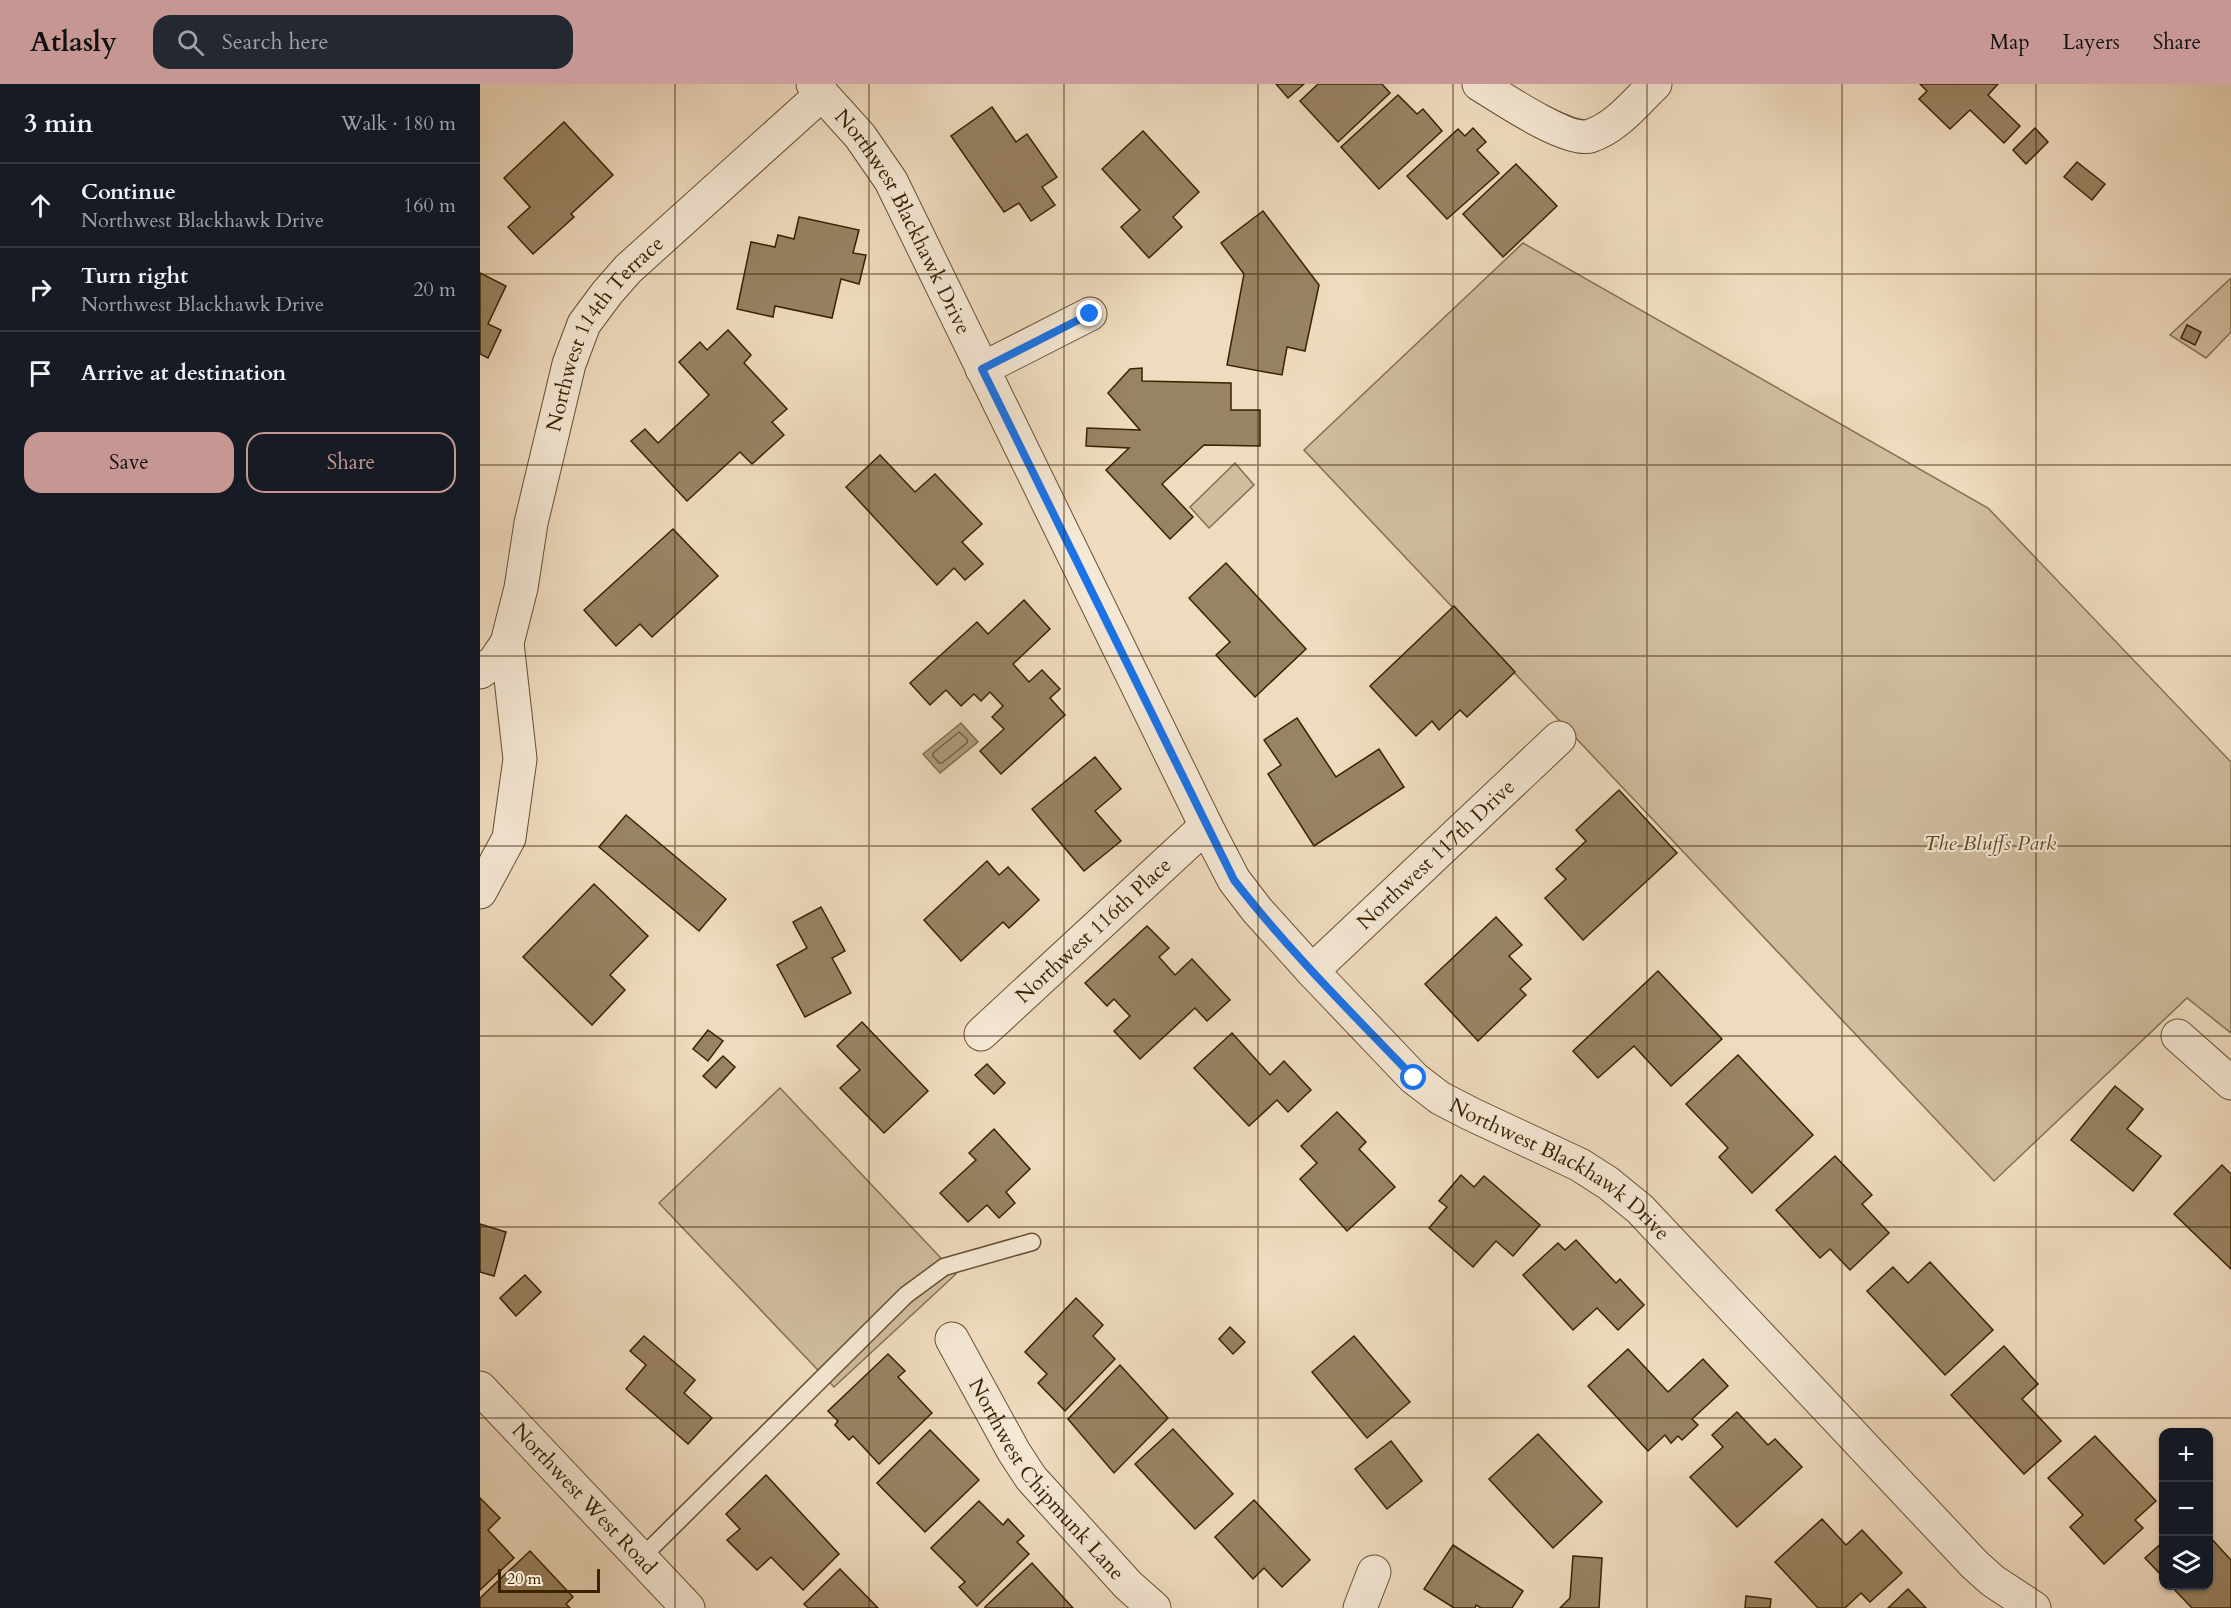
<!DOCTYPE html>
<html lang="en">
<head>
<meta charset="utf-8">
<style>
  body { margin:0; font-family:Cardo,serif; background:#242831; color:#f1f3f6 }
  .controls { position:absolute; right:18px; bottom:18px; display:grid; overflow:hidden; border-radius:12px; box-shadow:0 2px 4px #0004 }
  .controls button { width:54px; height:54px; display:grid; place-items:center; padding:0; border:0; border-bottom:2px solid #363941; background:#171b24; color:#f1f3f6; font:30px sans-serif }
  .scale { position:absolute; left:18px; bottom:15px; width:102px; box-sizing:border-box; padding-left:6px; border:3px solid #392300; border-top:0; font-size:16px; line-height:21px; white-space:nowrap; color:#392300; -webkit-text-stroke:4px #f5e8d5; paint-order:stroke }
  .stop { position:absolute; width:18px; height:18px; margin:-14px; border:4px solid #1a73e8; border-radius:50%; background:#fff }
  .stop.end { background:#1a73e8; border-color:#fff; box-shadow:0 2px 6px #0008 }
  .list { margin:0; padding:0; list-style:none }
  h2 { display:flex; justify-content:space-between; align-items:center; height:78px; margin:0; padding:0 24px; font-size:26px }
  h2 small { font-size:20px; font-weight:400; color:#9ea1a6 }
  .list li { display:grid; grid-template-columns:39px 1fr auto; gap:18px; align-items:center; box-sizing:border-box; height:84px; padding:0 24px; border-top:2px solid #363941 }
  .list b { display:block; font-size:22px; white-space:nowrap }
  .list p { margin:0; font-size:20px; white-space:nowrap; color:#9ea1a6 }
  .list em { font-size:20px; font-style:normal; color:#9ea1a6 }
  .actions { display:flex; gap:12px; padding:18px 24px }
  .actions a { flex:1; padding:14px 0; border:2px solid #c59692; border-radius:18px; text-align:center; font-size:21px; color:#c59692 }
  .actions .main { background:#c59692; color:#111 }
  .icon { flex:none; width:33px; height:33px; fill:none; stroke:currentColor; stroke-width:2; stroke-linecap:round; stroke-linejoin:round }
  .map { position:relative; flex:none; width:1751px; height:1524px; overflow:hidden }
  header { display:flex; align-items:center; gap:36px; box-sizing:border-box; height:84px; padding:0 30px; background:#c59692; color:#111 }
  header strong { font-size:28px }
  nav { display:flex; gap:33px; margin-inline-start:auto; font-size:21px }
  .search { width:420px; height:54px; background:#242831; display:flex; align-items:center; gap:15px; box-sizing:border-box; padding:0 21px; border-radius:18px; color:#9ea1a6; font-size:22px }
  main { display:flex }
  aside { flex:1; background:#171b24 }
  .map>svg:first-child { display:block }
  .green { fill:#d0bc9f; stroke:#847050; stroke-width:1.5 }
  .water { fill:#b19c7e; stroke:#816c4c; stroke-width:1.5 }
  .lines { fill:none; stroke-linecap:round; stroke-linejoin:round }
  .shore { stroke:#75603f; stroke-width:1.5 }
  .building { fill:#988363; stroke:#392300; stroke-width:1.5 }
  .lane-casing { stroke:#665130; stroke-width:19 }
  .street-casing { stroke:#665130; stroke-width:35 }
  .lane { stroke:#f5e8d5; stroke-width:16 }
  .street { stroke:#f5e8d5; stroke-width:33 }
  .route { stroke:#1a73e8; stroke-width:8 }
  .grid { fill:none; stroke:#392300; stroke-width:1.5; stroke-opacity:0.55 }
  .labels { text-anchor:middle; stroke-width:4.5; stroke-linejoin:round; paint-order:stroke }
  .street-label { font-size:21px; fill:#392300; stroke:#f5e8d5 }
  .park-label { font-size:21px; font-style:italic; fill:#5f4928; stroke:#f5e8d5 }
</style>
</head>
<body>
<header>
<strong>Atlasly</strong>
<div class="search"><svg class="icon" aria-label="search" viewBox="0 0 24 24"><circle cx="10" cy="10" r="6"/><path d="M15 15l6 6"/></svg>Search here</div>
<nav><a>Map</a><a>Layers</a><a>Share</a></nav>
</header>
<main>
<aside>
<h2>3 min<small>Walk · 180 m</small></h2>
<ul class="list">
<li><svg class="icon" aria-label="ahead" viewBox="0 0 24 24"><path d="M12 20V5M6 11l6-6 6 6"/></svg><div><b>Continue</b><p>Northwest Blackhawk Drive</p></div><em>160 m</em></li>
<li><svg class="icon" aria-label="right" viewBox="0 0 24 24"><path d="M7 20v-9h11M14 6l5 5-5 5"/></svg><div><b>Turn right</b><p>Northwest Blackhawk Drive</p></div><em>20 m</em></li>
<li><svg class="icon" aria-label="arrive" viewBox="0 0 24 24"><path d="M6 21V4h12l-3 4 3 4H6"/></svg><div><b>Arrive at destination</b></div></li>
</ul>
<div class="actions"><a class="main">Save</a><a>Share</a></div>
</aside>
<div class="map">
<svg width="1751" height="1524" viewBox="0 0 1751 1524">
  <rect width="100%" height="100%" fill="#efdbbf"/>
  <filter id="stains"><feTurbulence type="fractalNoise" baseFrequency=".00333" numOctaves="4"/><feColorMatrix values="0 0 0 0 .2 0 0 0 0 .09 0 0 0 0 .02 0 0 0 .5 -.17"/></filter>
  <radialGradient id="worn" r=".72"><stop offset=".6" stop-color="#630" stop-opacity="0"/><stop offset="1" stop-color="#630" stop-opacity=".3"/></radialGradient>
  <g class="green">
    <polygon points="1043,159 1508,424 1751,678 1751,949 1707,914 1514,1097 824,366"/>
    <polygon points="1751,194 1751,248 1726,274 1690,251"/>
    <polygon points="755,379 774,401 729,444 710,423"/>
    <polygon points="300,1004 476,1190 354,1303 179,1119"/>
  </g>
  <polygon class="water" points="481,639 498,658 460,689 443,670"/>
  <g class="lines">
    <polygon class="shore" points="479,648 487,655 487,659 462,679 459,679 453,672 453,669"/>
  </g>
  <g class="building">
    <polygon points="796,0 824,0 808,14"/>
    <polygon points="838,0 902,0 910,9 858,58 820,17"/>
    <polygon points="1440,0 1518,0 1508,11 1540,42 1524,59 1490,26 1470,45 1439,15 1447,7"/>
    <polygon points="918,11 937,30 943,25 962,47 899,105 861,63"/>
    <polygon points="512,23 536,58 547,50 577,93 562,103 575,121 551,137 539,119 524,128 471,52"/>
    <polygon points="84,38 133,91 91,130 94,133 53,170 28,143 50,123 24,94"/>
    <polygon points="993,44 1006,58 997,66 1019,89 967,135 927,92 978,45 985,52"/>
    <polygon points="1555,44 1568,58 1546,80 1533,66"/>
    <polygon points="663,47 719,108 693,133 702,143 669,174 641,143 660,126 622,85"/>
    <polygon points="1597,78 1625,100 1612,116 1584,93"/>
    <polygon points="1036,80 1077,122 1023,173 983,130"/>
    <polygon points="783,127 839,201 825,267 807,263 802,291 747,281 764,190 741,159"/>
    <polygon points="319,133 379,146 373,169 386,171 379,200 361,195 352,234 295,222 293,233 257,225 271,158 295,163 298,151 314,155"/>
    <polygon points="0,189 26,202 8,240 21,246 8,274 0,270"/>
    <polygon points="1707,241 1721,248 1715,261 1701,254"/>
    <polygon points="248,246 271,271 264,279 307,325 292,338 304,351 272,380 260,368 207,417 151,357 165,345 178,359 229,311 199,278 220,258 227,266"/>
    <polygon points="662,284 662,297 751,299 751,326 780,326 780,362 724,361 682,400 713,433 690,455 626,386 649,364 606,362 607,344 660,346 628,309 650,285"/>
    <polygon points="400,371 435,408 455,390 502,440 482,458 503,480 485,496 474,484 457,501 366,403"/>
    <polygon points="193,445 238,492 172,553 160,540 136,562 104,526"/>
    <polygon points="746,479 826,565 775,613 736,571 750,558 709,514"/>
    <polygon points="544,516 570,545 533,580 549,598 562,586 580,605 570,614 585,631 521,690 500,667 524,645 512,633 523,622 510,608 501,617 494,610 481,622 466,606 450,621 430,599 497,538 508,550"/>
    <polygon points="974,522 1035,588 987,633 980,626 959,646 952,637 936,652 890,602"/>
    <polygon points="817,634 856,693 899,665 924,703 834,762 788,690 801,681 784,656"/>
    <polygon points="615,673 641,705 615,727 641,757 604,787 552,725"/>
    <polygon points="1139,706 1197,769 1103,856 1065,814 1086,795 1076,785 1106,757 1096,746"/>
    <polygon points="146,731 246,815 219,847 119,763"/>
    <polygon points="507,777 519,791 528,783 559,816 529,844 523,838 481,877 444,836"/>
    <polygon points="114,800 168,852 130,891 145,906 112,941 43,873"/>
    <polygon points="341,823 365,867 352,874 371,909 325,933 297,881 327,864 313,838"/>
    <polygon points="1016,833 1042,861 1029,872 1051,895 1040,905 1046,911 998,957 945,900"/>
    <polygon points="667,842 689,864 679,873 695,891 712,875 750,916 727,937 715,924 660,975 634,947 650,932 634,915 627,922 605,899"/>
    <polygon points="1178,887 1242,955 1191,1002 1154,962 1118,994 1093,967"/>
    <polygon points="382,938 448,1007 404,1049 360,1004 380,986 357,962"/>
    <polygon points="228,946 243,957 228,977 213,965"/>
    <polygon points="752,949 790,991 804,977 831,1006 808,1028 797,1016 769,1042 714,984"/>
    <polygon points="1258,971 1333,1051 1272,1109 1239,1073 1248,1064 1206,1020"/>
    <polygon points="243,972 255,983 236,1004 223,992"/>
    <polygon points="507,980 525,999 514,1010 495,991"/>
    <polygon points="1635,1002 1663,1025 1647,1045 1681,1072 1653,1107 1591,1056"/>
    <polygon points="857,1028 886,1058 879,1065 915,1103 867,1147 820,1095 837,1079 821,1062"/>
    <polygon points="514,1045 550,1085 526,1108 535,1119 519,1134 507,1121 488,1138 460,1109 496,1076 489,1069"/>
    <polygon points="1355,1072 1392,1111 1382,1120 1409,1149 1370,1186 1350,1165 1340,1174 1296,1126"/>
    <polygon points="1742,1081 1751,1090 1751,1185 1694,1130"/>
    <polygon points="981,1091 994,1103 1004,1092 1060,1141 1033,1172 1016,1157 993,1183 949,1144 967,1123 959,1117"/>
    <polygon points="0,1140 26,1148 14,1192 0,1188"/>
    <polygon points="1096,1156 1136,1199 1140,1195 1164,1221 1138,1246 1117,1224 1093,1246 1043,1191 1078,1159 1085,1166"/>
    <polygon points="1450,1178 1513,1246 1465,1291 1387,1207 1413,1183 1428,1199"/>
    <polygon points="45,1191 61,1208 36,1232 20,1214"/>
    <polygon points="596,1214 623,1241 613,1252 635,1275 585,1327 558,1299 567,1290 545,1268"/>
    <polygon points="750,1243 765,1258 753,1270 739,1255"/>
    <polygon points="164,1252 215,1296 204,1309 232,1334 208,1360 146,1305 166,1281 150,1267"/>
    <polygon points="874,1252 930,1318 887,1354 832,1288"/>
    <polygon points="1524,1262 1558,1300 1542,1315 1581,1357 1544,1390 1471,1311"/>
    <polygon points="1148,1265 1188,1308 1223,1275 1248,1302 1212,1335 1218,1341 1202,1356 1198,1352 1191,1359 1185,1351 1168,1367 1108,1302"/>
    <polygon points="408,1270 425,1287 418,1293 452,1329 399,1380 373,1352 369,1356 355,1341 358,1337 348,1327"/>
    <polygon points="640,1281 688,1334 634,1389 588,1335"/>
    <polygon points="1257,1328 1288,1361 1295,1355 1322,1383 1257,1443 1210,1393 1243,1363 1232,1351"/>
    <polygon points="693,1345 753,1410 715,1445 655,1380"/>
    <polygon points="450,1346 499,1396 445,1448 397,1399"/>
    <polygon points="1058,1350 1122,1418 1073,1464 1009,1395"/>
    <polygon points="1615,1352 1676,1417 1655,1436 1663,1444 1624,1480 1590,1443 1603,1431 1568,1394"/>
    <polygon points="911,1357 942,1397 907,1425 875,1385"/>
    <polygon points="286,1391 359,1470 323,1506 291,1473 277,1486 247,1456 260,1445 246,1430"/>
    <polygon points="0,1414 20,1434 8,1446 34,1474 0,1506"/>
    <polygon points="774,1416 830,1476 802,1503 784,1484 773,1495 735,1453"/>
    <polygon points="499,1417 523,1441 528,1435 544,1452 537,1458 549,1470 497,1522 479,1503 485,1498 451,1464"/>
    <polygon points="1342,1435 1366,1461 1382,1446 1422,1489 1390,1518 1381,1509 1365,1524 1338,1524 1295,1478"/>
    <polygon points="1728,1451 1751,1476 1751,1524 1712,1524 1691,1502 1728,1502"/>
    <polygon points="1684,1457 1684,1494 1665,1474"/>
    <polygon points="973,1461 1043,1507 1032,1524 1001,1524 996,1521 995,1524 974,1524 944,1505"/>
    <polygon points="50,1467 93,1513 86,1520 90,1524 0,1524 0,1514"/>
    <polygon points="1093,1472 1122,1474 1119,1524 1080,1524 1090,1514"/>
    <polygon points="552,1479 593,1524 505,1524 505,1523"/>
    <polygon points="360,1485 398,1524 328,1524 324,1520"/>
    <polygon points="1428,1505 1446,1524 1408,1524"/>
    <polygon points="1266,1512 1291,1515 1290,1524 1265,1524"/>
  </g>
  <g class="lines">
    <g class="lane-casing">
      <polyline id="lane" points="161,1474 426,1211 464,1183 552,1158"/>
    </g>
    <g class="street-casing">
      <g id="street">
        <path id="s1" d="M333,0l47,52 31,45 315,645 28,54 23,30 55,61 102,107 26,20 31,16 109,51 28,18 32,26 335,356 18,16 41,27"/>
        <path d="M999,0c21,13 89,59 111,52 26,-8 46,-34 65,-52"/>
        <polyline points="502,285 610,230"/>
        <path id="s2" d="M0,588l14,-10 13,-19 14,-55 10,-65 38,-159 15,-40 23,-31 21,-24 194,-175"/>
        <polyline points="0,808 29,754 40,675 27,559"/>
        <path id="s3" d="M832,887l247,-233"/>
        <path id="s4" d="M501,950l225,-208"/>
        <polyline points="1698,952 1751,999"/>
        <path id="s5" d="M472,1255l62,113 17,26 97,107 26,23"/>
        <path id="s6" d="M0,1304l208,220"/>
        <polyline points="880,1524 894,1488"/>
      </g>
    </g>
    <use href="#lane" class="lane"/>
    <use href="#street" class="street"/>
  </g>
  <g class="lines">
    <path class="route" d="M610,230l-108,55 252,511c55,71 118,133 180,198"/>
  </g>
  <path class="grid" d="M195,0v1524M389,0v1524M584,0v1524M778,0v1524M973,0v1524M1167,0v1524M1362,0v1524M1556,0v1524M0,190h1751M0,381h1751M0,572h1751M0,762h1751M0,952h1751M0,1143h1751M0,1334h1751"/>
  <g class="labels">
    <g class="street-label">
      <text dy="7" stroke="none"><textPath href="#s1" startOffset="166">Northwest Blackhawk Drive</textPath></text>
      <text dy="7" stroke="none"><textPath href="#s2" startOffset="370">Northwest 114th Terrace</textPath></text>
      <text dy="7" stroke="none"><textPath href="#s3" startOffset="170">Northwest 117th Drive</textPath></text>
      <text dy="7" stroke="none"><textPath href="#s4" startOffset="153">Northwest 116th Place</textPath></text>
      <text dy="7" stroke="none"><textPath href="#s1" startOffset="1344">Northwest Blackhawk Drive</textPath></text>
      <text dy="7" stroke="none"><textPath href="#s5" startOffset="170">Northwest Chipmunk Lane</textPath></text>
      <text dy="7" stroke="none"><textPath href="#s6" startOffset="152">Northwest West Road</textPath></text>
    </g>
    <g class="park-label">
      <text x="1510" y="766">The Bluffs Park</text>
    </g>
  </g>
  <rect width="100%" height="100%" filter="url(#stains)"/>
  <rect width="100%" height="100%" fill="url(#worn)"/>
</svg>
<div class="controls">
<button>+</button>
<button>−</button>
<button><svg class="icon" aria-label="layers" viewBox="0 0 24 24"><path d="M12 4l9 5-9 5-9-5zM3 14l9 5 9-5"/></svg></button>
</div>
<div class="scale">20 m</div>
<div class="stop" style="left:934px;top:994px"></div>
<div class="stop end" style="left:610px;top:230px"></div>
</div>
</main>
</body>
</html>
